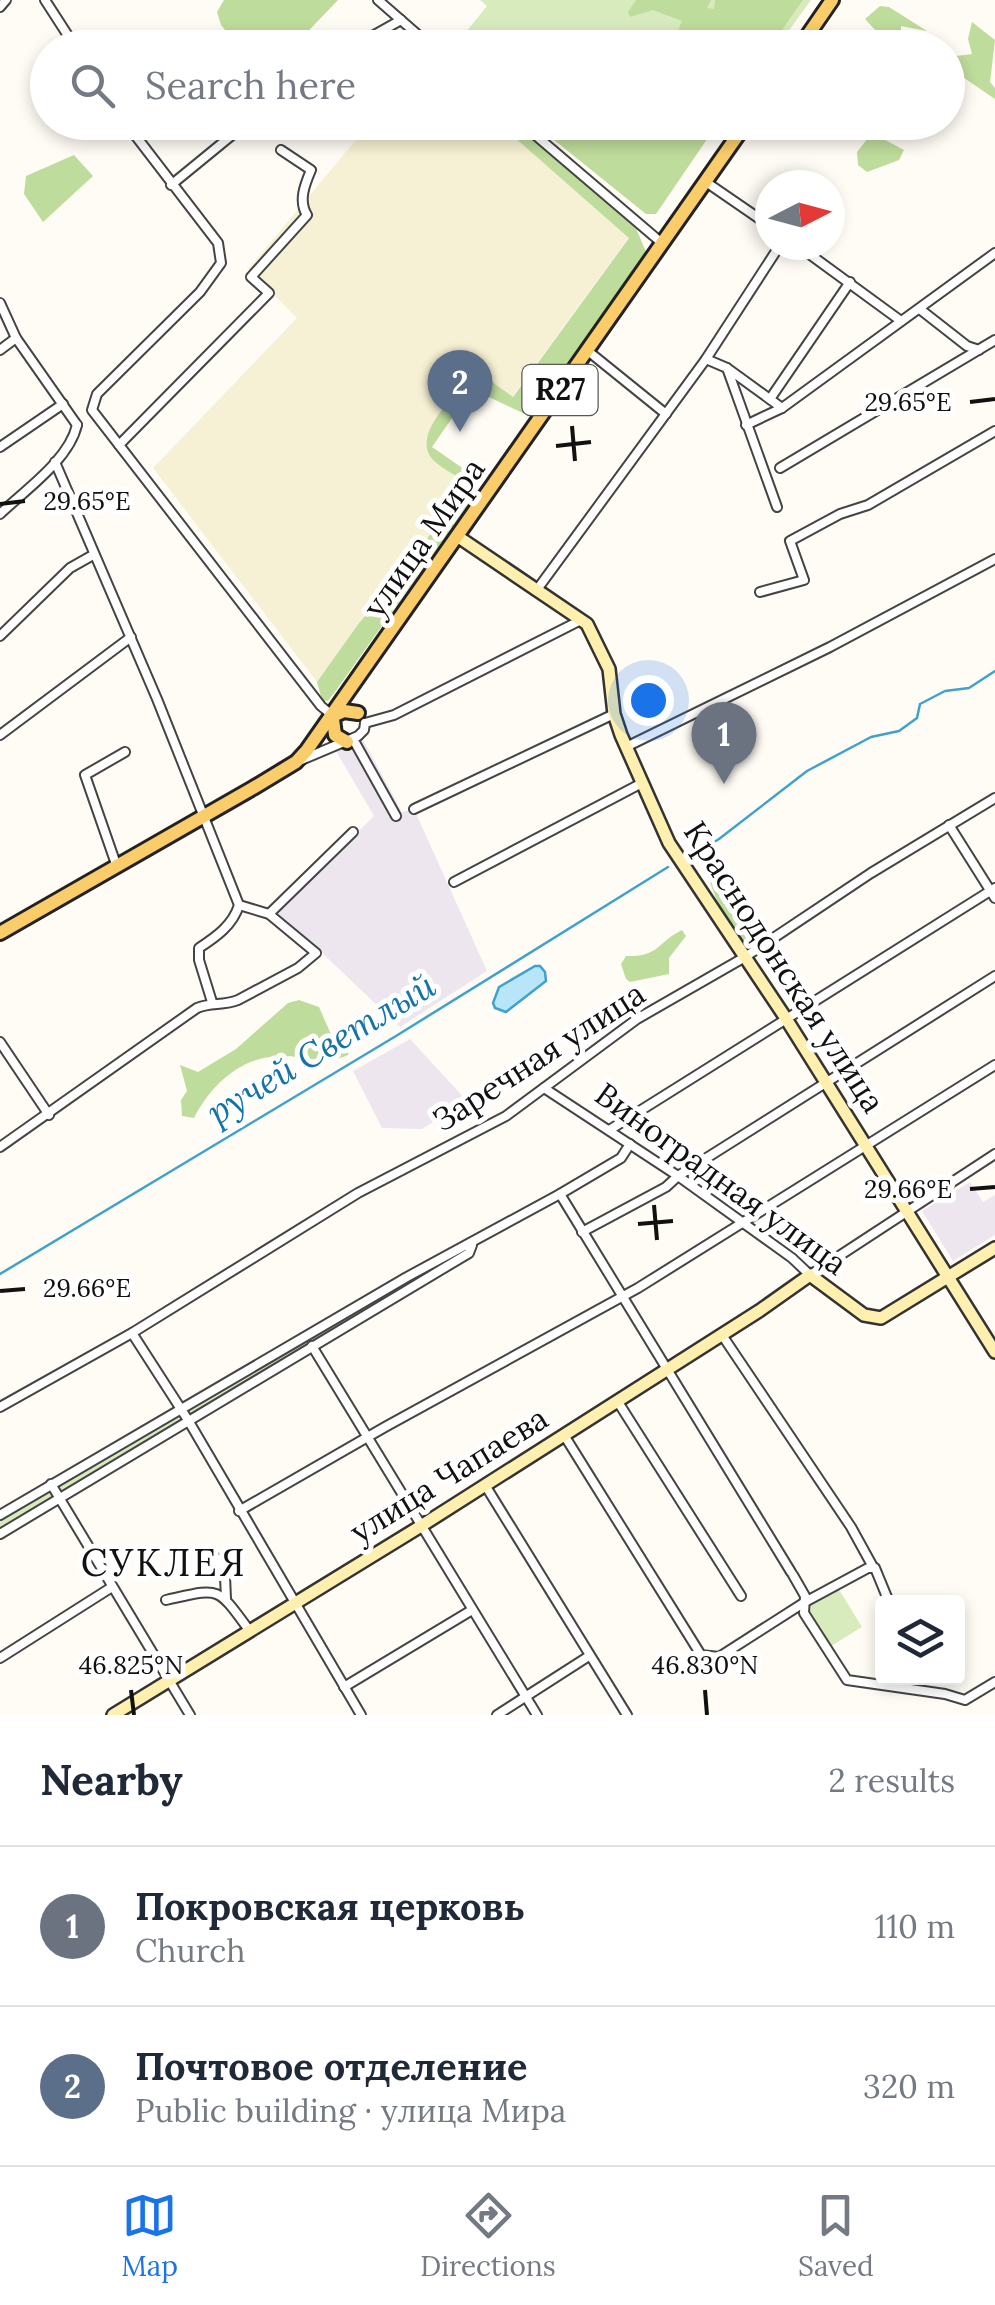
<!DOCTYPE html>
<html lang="en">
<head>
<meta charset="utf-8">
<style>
  body { margin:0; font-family:Lora,serif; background:#f6f6f7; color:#1f2937 }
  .controls { position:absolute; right:30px; bottom:30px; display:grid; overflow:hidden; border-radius:10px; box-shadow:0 5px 15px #0003 }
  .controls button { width:90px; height:90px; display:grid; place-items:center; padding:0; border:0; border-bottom:2px solid #e0e1e3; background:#fff; color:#1f2937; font:50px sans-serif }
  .compass { position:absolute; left:755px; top:170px; width:90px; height:90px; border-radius:50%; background:#fff; box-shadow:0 5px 15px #0003; rotate:84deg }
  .you { position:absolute; left:648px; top:700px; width:35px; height:35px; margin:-25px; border:8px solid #fff; border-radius:50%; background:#1a73e8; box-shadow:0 0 0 15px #1a73e833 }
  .badge { display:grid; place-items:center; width:65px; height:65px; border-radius:50%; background:#1a73e8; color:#fff; font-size:32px; font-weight:700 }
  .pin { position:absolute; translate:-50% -82px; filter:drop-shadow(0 2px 5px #0008) }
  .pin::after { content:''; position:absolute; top:52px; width:35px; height:30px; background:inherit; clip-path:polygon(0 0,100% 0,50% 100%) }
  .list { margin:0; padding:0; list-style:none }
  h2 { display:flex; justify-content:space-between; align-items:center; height:130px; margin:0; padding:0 40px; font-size:42px }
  h2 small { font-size:32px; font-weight:400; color:#747a83 }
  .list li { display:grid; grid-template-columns:65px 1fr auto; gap:30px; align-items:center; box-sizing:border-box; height:160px; padding:0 40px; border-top:2px solid #e0e1e3 }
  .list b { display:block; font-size:38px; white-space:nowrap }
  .list p { margin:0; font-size:32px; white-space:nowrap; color:#747a83 }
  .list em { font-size:32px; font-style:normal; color:#747a83 }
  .icon { flex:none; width:55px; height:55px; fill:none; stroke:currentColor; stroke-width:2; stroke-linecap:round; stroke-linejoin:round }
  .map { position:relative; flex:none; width:995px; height:1715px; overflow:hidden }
  .search { position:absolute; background:#fff; box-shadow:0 5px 15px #0003; left:30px; right:30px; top:30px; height:110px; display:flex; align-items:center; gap:25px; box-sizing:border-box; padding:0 35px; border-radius:55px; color:#747a83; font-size:38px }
  .sheet { height:450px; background:#fff }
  nav { display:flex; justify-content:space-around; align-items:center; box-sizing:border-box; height:140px; border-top:2px solid #e0e1e3; background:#fff; font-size:28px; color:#747a83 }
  nav a { display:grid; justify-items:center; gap:5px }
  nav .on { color:#1a73e8 }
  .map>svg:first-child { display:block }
  .industrial { fill:#ede6ef }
  .farmland { fill:#f6f1d4 }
  .green { fill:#d8ebbd }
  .forest { fill:#bedc9b }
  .water { fill:#b8e5f7; stroke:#3ea1d0; stroke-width:2.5 }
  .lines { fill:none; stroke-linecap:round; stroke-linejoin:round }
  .stream { stroke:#3ea1d0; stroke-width:2.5 }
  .street-casing { stroke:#444; stroke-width:12 }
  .secondary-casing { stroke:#333; stroke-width:16 }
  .primary-casing { stroke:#222; stroke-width:18 }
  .street { stroke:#fff; stroke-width:8 }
  .secondary { stroke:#fff0b0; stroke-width:11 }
  .primary { stroke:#facc6a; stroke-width:12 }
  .ticks { fill:none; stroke:#111; stroke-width:4 }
  .labels { text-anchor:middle; stroke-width:10; stroke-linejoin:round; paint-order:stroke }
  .shield { fill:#fff; stroke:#585858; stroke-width:2.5 }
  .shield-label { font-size:30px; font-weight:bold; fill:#111 }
  .street-label { font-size:32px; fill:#111; stroke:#fff }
  .water-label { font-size:35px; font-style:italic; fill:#1673a7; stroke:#fff }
  .quarter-label { font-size:38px; letter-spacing:2.5px; fill:#111; stroke:#fff }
  .ticks-label { font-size:25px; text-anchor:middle; fill:#111; stroke:#fff; stroke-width:10; stroke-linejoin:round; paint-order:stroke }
</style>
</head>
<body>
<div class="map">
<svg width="995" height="1715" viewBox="0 0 995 1715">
  <rect width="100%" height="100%" fill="#fffcf5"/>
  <g class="industrial">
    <polygon points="362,738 401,810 398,813 414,809 487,971 400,1027 318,949 275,914 374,816 336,751"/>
    <polygon points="410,1039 467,1101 422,1129 382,1128 353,1071"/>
    <polygon points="970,1182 983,1202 995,1195 995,1235 953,1261 922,1211"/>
  </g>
  <polygon class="farmland" points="370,123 498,123 629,237 512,397 485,377 474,378 426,438 432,459 461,480 459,494 401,575 359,623 317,682 153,468 297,318 248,269"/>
  <g class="green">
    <polygon points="480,0 811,0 777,47 453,48 487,6"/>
    <polygon points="473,1243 469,1253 0,1534 0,1515"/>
    <polygon points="838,1588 862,1627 831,1646 807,1607"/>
  </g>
  <g class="forest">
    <polygon points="224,0 338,0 292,48 274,47 267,43 258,47 239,47 221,25 217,12"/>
    <polygon points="636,0 711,0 707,8 714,9 715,0 803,0 770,47 656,48 675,37 682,21 653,10 630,17 628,12"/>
    <polygon points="880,6 889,7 927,31 901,26 901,33 909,35 908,47 884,47 886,42 865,19"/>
    <polygon points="972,22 995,40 990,82 995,88 995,99 948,67 948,57 972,54 968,39"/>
    <path d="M498,123h16l121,103 12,28 -116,163 -59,-28 -40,58 42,29 3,17 -143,200 -6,8 -6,-1 -5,-18 42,-59 42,-48 58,-81 2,-14c-8,-7 -20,-12 -28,-20 -22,-24 18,-59 33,-79l19,-4 28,20 116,-159z"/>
    <polygon points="603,123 603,122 718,123 656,214 646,214 533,123"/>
    <polygon points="872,133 904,150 899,160 867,172 858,165 857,152"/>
    <polygon points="74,155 93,176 43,222 24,194 26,176"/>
    <path d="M709,877l28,5 4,32 11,20 -1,9 -4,1c-16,-19 -33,-42 -38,-67z"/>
    <path d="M682,930l4,6 -17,22v16l-39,8 -4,-3 -5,-15 5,-8c34,1 31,-14 56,-26z"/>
    <path d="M299,1000l20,7 14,32 16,9 -1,7c-20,10 -40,2 -62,1 -42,-2 -74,27 -92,62l-12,-2 -1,-16 6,-9 -7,-26 18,7 38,-23 52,-46z"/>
  </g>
  <polygon class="water" points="535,966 540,966 545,972 546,981 506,1012 495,1008 493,1003 499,987"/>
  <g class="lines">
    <g class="stream">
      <polyline points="691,856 719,839 807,771 871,737 899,731 917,718 920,704 945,691 969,688 995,671"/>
      <polyline points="0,1274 396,1036 668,867"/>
    </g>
    <g class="street-casing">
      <g id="street">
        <polyline points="45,0 76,48"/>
        <polyline points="378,0 433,48"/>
        <polyline points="0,7 6,0"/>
        <polyline points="351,48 401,20"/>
        <polyline points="125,122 218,243 221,263 200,292 97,394 92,410 321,706 333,716"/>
        <polyline points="520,122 663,244"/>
        <polyline points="706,182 770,226"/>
        <polyline points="171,185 248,122"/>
        <polyline points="797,245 901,321"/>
        <polyline points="0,303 16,338 77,425"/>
        <polyline points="921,310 967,346 979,350"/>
        <polyline points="0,350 16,338"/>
        <polyline points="588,351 666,414"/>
        <polyline points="706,359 727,368 782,408"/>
        <polyline points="727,368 777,507"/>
        <polyline points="770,399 850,282"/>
        <polyline points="746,425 782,408 995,253"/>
        <path d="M119,445l150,-152 -18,-16 56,-62c-9,-14 -2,-31 4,-45l-30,-20"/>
        <polyline points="0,447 63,404"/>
        <path d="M55,462l102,237 82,206c-6,20 -23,32 -40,43v12l13,42"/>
        <polyline points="780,468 995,340"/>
        <path d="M0,514c25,-24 69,-54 77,-89"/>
        <polyline points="536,591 706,359 780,245"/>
        <polyline points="760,592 804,580 790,541 840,514 868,505 995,431"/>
        <polyline points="0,636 70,568 93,555"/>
        <polyline points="365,723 394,715 581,620"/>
        <polyline points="0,735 131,637"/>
        <polyline points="353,739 396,816"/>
        <polyline points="626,747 830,647 995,559"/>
        <polyline points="299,761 358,736 364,730 365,723"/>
        <polyline points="414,809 614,714"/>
        <polyline points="949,825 995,898"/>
        <polyline points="117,867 85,775 125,752"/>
        <polyline points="454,882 642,783"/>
        <polyline points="269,914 353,832"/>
        <polyline points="0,1042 49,1115"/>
        <polyline points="544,1088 678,1176 792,1258 810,1275 995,1154"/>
        <polyline points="611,1129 995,888"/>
        <path d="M0,1147l197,-139c14,-6 26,-2 41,-8l60,-32 18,-15 -47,-39 -30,-9"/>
        <polyline points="560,1194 791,1572"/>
        <polyline points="582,1232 666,1187 678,1176 995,976"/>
        <polyline points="132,1333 188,1420 361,1715"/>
        <polyline points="722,1335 851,1527 873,1567"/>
        <polyline points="312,1346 537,1715"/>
        <polyline points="618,1402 741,1596"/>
        <polyline points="0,1407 132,1333 358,1193 506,1116 637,1019 745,957 871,873 995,798"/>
        <polyline points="564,1435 701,1655 719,1657 805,1602 868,1568 875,1568 889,1602"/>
        <polyline points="51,1484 190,1715"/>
        <polyline points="485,1485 627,1715"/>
        <polyline points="239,1511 385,1427 638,1288 995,1065"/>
        <polyline points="0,1515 407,1277 560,1194 621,1158 630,1144"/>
        <polyline points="0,1534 469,1253 472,1245"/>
        <polyline points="216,1558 225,1576 226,1599"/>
        <polyline points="793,1575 805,1596 804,1613 847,1680 945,1694 965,1700 995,1682"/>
        <path d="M166,1600c54,-12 50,-15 83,30"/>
        <polyline points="0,1658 112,1587"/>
        <polyline points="344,1687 472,1610"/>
        <polyline points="497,1715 589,1656"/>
      </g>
    </g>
    <g class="secondary-casing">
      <g id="secondary">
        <polyline points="457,536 587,624 609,669 614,714 621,735 669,843 785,1017 995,1352"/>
        <polyline points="113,1715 421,1526 759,1311 810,1275 864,1315 881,1318 995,1248"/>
      </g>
    </g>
    <g class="primary-casing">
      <g id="primary">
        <polyline points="799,48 832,0"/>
        <polyline points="335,715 344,711 358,713"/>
        <polyline points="333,719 335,735 347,742"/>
        <polyline points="0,933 253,788 296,762 307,750 747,122"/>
      </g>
    </g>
    <use href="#street" class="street"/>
    <use href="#secondary" class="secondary"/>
    <use href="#primary" class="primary"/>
  </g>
  <path class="ticks" d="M970,402l25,-3M572,426l3,35M556,446l35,-4M0,504l25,-3M970,1189l25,-2M654,1205l3,35M638,1224l35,-3M0,1291l25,-2M131,1690l3,25M705,1690l2,25"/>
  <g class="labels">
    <rect class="shield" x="522.5" y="365" width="75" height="50" rx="8"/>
    <g class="shield-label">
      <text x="560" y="400">R27</text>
    </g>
    <g class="street-label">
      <text transform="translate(424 538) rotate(-55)" y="11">улица Мира</text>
      <text transform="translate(784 967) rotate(57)" y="11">Краснодонская улица</text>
      <text transform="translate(539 1057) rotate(-33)" y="11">Заречная улица</text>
      <text transform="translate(721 1179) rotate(36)" y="11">Виноградная улица</text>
      <text transform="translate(449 1475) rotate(-32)" y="11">улица Чапаева</text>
    </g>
    <g class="water-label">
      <text transform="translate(321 1049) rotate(-31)" y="12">ручей Светлый</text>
    </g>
    <g class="quarter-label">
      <text x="164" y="1576">СУКЛЕЯ</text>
    </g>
  </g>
  <g class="ticks-label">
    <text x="908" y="411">29.65°E</text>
    <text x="87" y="510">29.65°E</text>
    <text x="908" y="1198">29.66°E</text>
    <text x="87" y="1297">29.66°E</text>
    <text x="131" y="1674">46.825°N</text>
    <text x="705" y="1674">46.830°N</text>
  </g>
</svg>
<div class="controls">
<button><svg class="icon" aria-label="layers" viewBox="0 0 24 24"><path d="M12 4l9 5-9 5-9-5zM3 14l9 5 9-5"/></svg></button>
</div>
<svg class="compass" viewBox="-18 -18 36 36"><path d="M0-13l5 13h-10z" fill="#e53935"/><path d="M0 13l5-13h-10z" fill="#747a83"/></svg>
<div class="you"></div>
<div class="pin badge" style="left:724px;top:784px;background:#6b7280">1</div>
<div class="pin badge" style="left:460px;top:432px;background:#5c6f8a">2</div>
<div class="search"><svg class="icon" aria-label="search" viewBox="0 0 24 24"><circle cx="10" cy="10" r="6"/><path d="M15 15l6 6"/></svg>Search here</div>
</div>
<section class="sheet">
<h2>Nearby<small>2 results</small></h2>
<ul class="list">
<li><span class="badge" style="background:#6b7280">1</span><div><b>Покровская церковь</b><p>Church</p></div><em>110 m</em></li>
<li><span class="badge" style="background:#5c6f8a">2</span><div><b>Почтовое отделение</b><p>Public building · улица Мира</p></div><em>320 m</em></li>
</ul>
</section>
<nav>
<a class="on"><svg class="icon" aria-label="map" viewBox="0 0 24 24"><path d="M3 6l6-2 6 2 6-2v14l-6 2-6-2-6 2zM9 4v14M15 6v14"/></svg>Map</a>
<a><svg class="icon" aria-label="directions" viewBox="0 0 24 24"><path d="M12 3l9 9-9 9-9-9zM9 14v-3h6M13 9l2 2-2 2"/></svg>Directions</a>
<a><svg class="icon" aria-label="saved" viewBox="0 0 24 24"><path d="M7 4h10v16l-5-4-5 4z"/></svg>Saved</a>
</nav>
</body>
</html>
